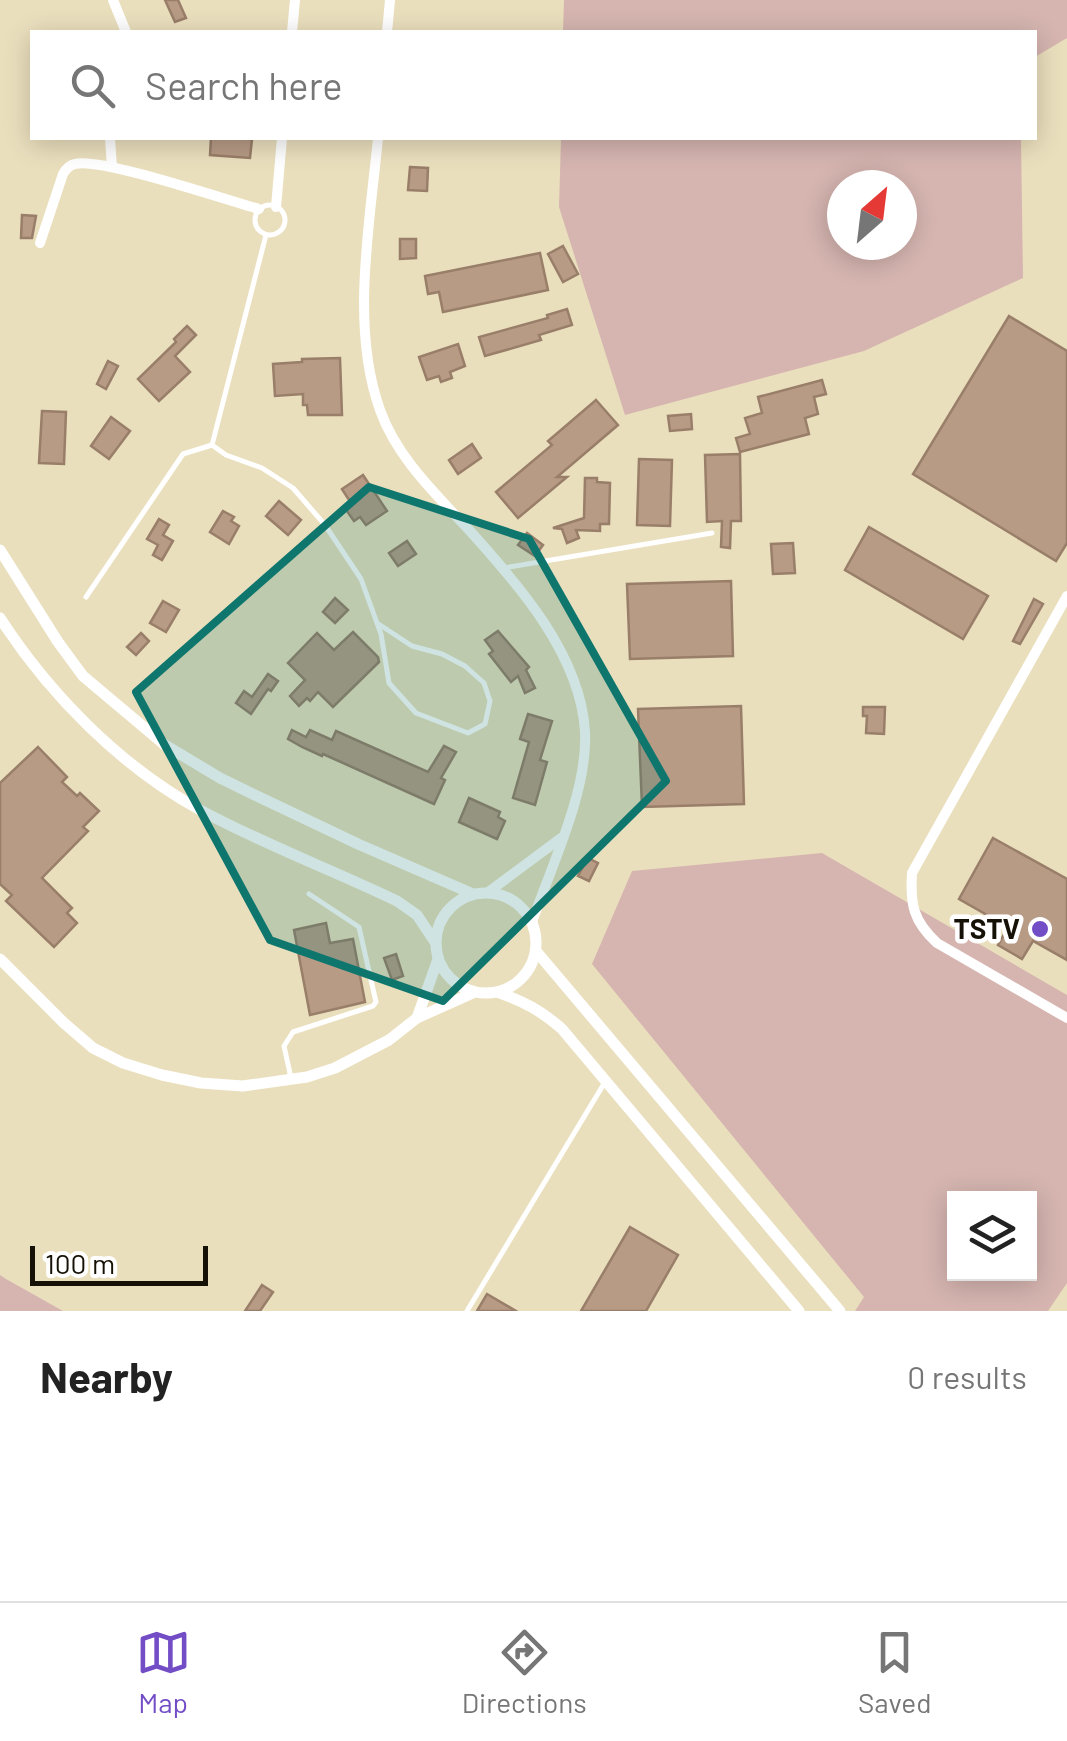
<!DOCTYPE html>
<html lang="en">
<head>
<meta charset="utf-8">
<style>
  body { margin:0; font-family:Barlow,sans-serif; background:#f2f2f2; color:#222 }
  .controls { position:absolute; right:30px; bottom:30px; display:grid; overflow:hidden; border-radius:0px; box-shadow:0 5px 25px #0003 }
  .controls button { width:90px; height:90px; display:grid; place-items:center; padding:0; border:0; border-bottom:2px solid #e0e0e0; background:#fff; color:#222; font:50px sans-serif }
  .compass { position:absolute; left:827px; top:170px; width:90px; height:90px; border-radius:50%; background:#fff; box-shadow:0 5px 25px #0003; rotate:28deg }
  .scale { position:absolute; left:30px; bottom:25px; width:178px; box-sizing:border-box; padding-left:10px; border:5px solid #161106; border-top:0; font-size:28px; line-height:35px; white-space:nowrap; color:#161106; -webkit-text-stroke:8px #fff; paint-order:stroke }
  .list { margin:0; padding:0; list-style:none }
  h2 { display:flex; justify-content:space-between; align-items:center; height:130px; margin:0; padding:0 40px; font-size:42px }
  h2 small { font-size:32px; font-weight:400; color:#767676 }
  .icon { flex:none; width:55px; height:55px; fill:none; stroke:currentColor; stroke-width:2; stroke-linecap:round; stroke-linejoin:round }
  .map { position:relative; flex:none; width:1067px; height:1311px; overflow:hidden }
  .search { position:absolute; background:#fff; box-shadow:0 5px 25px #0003; left:30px; right:30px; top:30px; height:110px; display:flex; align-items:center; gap:25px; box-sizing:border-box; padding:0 35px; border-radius:0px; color:#767676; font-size:38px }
  .sheet { height:290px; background:#fff }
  nav { display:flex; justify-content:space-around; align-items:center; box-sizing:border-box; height:140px; border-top:2px solid #e0e0e0; background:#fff; font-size:28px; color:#767676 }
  nav a { display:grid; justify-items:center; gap:5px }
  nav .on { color:#724dc6 }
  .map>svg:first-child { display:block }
  .green { fill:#d6b5b0; fill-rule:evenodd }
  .building { fill:#b79b85; stroke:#997e69; stroke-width:2.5 }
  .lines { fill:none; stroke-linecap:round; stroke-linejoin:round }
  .service { stroke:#fff; stroke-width:5 }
  .minor { stroke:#fff; stroke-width:10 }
  .tertiary { stroke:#fff; stroke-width:11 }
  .marked { fill:#0f766e; fill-opacity:0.2; stroke:#0f766e; stroke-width:8; stroke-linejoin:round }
  .poi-dot { fill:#724dc6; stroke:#fff; stroke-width:4 }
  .labels { text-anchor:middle; stroke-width:9; stroke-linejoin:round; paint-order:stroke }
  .poi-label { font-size:28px; font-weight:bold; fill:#161106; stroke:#fff; text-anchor:end }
</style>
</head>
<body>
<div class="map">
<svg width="1067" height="1311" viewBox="0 0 1067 1311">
  <rect width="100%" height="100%" fill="#eadfbd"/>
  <g class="green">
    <polygon points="564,0 1067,0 1067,38 1035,57 1034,32 563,32"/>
    <path d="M561,138h460l2,140 -159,73 -239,64 -66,-208zM902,185v60h-60v-60z"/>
    <path d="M822,853l245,142v288l-19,28h-193l9,-14 -272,-333 40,-93zM954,1198h76v76h-76z"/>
    <polygon points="0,1275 6,1279 63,1311 0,1311"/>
  </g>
  <g class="building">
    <polygon points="165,0 178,0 186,18 175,22"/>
    <polygon points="211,138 252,139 250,158 210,155"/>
    <polygon points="410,167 428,168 427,191 408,190"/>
    <polygon points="22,215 36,216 32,238 21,238"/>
    <polygon points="400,239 416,239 416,258 400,259"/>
    <polygon points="563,246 578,274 563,282 548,254"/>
    <polygon points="540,253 548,290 443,312 439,292 428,294 425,276"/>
    <polygon points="567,309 572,325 539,335 541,340 485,356 479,337 548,318 547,315"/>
    <polygon points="1009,316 1067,351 1067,543 1056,561 913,474"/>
    <polygon points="187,326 196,335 175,356 190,372 159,401 138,379 176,342 174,339"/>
    <polygon points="458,344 465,366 450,372 452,378 441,382 439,376 427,380 419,357"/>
    <polygon points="340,358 342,415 308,415 307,405 303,405 303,394 275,396 273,364 302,362 302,359"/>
    <polygon points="108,361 118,366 106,389 97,384"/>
    <polygon points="822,380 826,394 814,397 818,414 805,418 809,434 740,452 736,438 750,434 745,418 762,413 758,397"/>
    <polygon points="596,400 618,425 557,477 567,477 518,518 496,492 552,445 548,441"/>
    <polygon points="42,411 66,412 64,464 39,463"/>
    <polygon points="691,414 692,429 670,431 668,416"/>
    <polygon points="111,417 130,431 109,459 91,446"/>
    <polygon points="472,444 481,458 458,474 449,460"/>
    <polygon points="740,454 741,521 731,521 730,548 721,547 722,521 707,522 705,455"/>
    <polygon points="639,459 672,460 670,526 637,525"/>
    <polygon points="363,475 387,511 366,525 360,517 354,521 344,507 351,503 342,489"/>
    <polygon points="585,478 597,478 597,482 610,483 609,524 600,524 600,531 576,530 579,538 567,543 562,529 553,528 584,518"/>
    <polygon points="279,501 301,520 288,535 266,516"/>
    <polygon points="223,511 234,517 231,521 239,526 229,544 210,532"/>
    <polygon points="159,519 169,525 163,535 173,541 162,560 153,555 158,545 147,539"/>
    <polygon points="869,527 988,596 963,639 845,570"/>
    <polygon points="527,533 543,545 535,556 518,545"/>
    <polygon points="407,541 416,554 398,566 389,553"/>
    <polygon points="793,543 795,573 773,574 771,544"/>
    <polygon points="731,581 733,656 630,659 627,584"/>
    <polygon points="335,598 348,610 335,623 323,612"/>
    <polygon points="1034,599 1043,604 1020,644 1013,641"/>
    <polygon points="163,601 179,610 166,632 150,623"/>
    <polygon points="498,631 529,667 526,670 535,688 525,693 518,676 511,682 489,654 493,651 485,640"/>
    <polygon points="353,632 378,657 379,662 333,707 318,692 310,701 307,698 299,706 290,696 305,680 288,663 317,633 334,650"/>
    <polygon points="141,633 149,641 136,655 127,647"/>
    <polygon points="268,674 278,681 271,691 268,689 251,714 236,703 244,691 252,697"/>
    <polygon points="741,706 744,804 642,807 638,709"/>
    <polygon points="863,707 885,707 884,734 866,733 867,716 863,716"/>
    <polygon points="528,714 552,721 540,760 547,762 535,805 513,798 529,742 520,739"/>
    <polygon points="292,730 306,737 310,730 332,740 336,731 428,772 444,746 456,752 441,778 445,780 434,804 323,754 322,756 302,747 288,739"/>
    <polygon points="38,747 67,777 62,782 77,796 80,793 99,811 83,827 88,831 42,878 72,908 67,913 77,923 54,947 6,901 12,895 0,884 0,783"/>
    <polygon points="469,798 500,812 498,817 505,821 497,839 459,822"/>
    <polygon points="993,838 1067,879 1067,960 1033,941 1022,959 998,945 1008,927 959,899"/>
    <polygon points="588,858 598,863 589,881 578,876"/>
    <polygon points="326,923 330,943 353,939 365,1002 310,1015 294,930"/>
    <polygon points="396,954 403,976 392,980 384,958"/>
    <polygon points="630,1227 678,1255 646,1311 581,1311"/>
    <polygon points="262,1285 273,1292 260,1311 245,1311"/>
    <polygon points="487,1294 516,1311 477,1311"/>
  </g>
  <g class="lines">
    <g class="service">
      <circle cx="270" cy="220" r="15"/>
      <polyline points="266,235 212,445 226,455 262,468 293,488 325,525 361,579 381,634 389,683 416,713 468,733 485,724 490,701 484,683 465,666 442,654 412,646 377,623"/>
      <polyline points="504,568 712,533"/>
      <polyline points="86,597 183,454 212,445"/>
      <polyline points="291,1078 284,1046 293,1032 373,1006 376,1002 359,927 309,894"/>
      <polyline points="467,1311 605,1082"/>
    </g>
    <g class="minor">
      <polyline points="113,0 126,32"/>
      <polyline points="292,32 295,0"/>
      <polyline points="387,32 390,0"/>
      <polyline points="110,138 112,167"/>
      <path d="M378,138c-8,85 -28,189 2,272 17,48 56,84 90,121 49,54 111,125 115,201 3,59 -34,135 -53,190"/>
      <polyline points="276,207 282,138"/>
      <path d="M40,243l23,-69c3,-5 6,-9 12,-10 25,-7 151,36 184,45"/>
      <path d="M1067,596l-155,277c-2,31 1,48 25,70l130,75"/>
      <polyline points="487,893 561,838"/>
    </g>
    <g class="tertiary">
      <polyline points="0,550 58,642 83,676 165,745 220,778 259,797 358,844 473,894"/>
      <path d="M0,618c50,77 121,149 202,193 63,34 131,59 195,90l20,14 18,27"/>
      <circle cx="486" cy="943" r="50"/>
      <polyline points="536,951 840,1311"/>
      <polyline points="0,959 64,1023 93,1048 123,1063 162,1075 201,1083 243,1086 307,1077 335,1068 389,1040 417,1018 475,992"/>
      <path d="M497,992c26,9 45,19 65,37l237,282"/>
      <polyline points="417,1018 438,959"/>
    </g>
  </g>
  <path class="marked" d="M369,487l160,52 137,242 -223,220 -173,-61 -134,-248z"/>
  <circle class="poi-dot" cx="1040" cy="929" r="10"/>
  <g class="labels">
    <g class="poi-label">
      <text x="1020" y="939">TSTV</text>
    </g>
  </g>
</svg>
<div class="controls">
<button><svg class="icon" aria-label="layers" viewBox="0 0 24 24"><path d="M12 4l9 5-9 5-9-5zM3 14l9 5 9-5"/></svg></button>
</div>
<svg class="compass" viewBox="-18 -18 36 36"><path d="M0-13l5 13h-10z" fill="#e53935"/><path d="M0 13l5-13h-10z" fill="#767676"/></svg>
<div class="scale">100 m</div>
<div class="search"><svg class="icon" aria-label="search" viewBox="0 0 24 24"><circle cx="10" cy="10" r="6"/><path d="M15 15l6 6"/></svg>Search here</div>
</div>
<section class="sheet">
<h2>Nearby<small>0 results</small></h2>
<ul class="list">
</ul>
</section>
<nav>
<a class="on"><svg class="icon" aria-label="map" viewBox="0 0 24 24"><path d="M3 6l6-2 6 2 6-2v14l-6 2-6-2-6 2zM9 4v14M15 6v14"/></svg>Map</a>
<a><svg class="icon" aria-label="directions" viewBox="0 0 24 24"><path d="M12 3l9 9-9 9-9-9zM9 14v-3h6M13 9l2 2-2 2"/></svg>Directions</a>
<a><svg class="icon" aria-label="saved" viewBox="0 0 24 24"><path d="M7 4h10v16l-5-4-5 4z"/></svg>Saved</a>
</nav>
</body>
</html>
